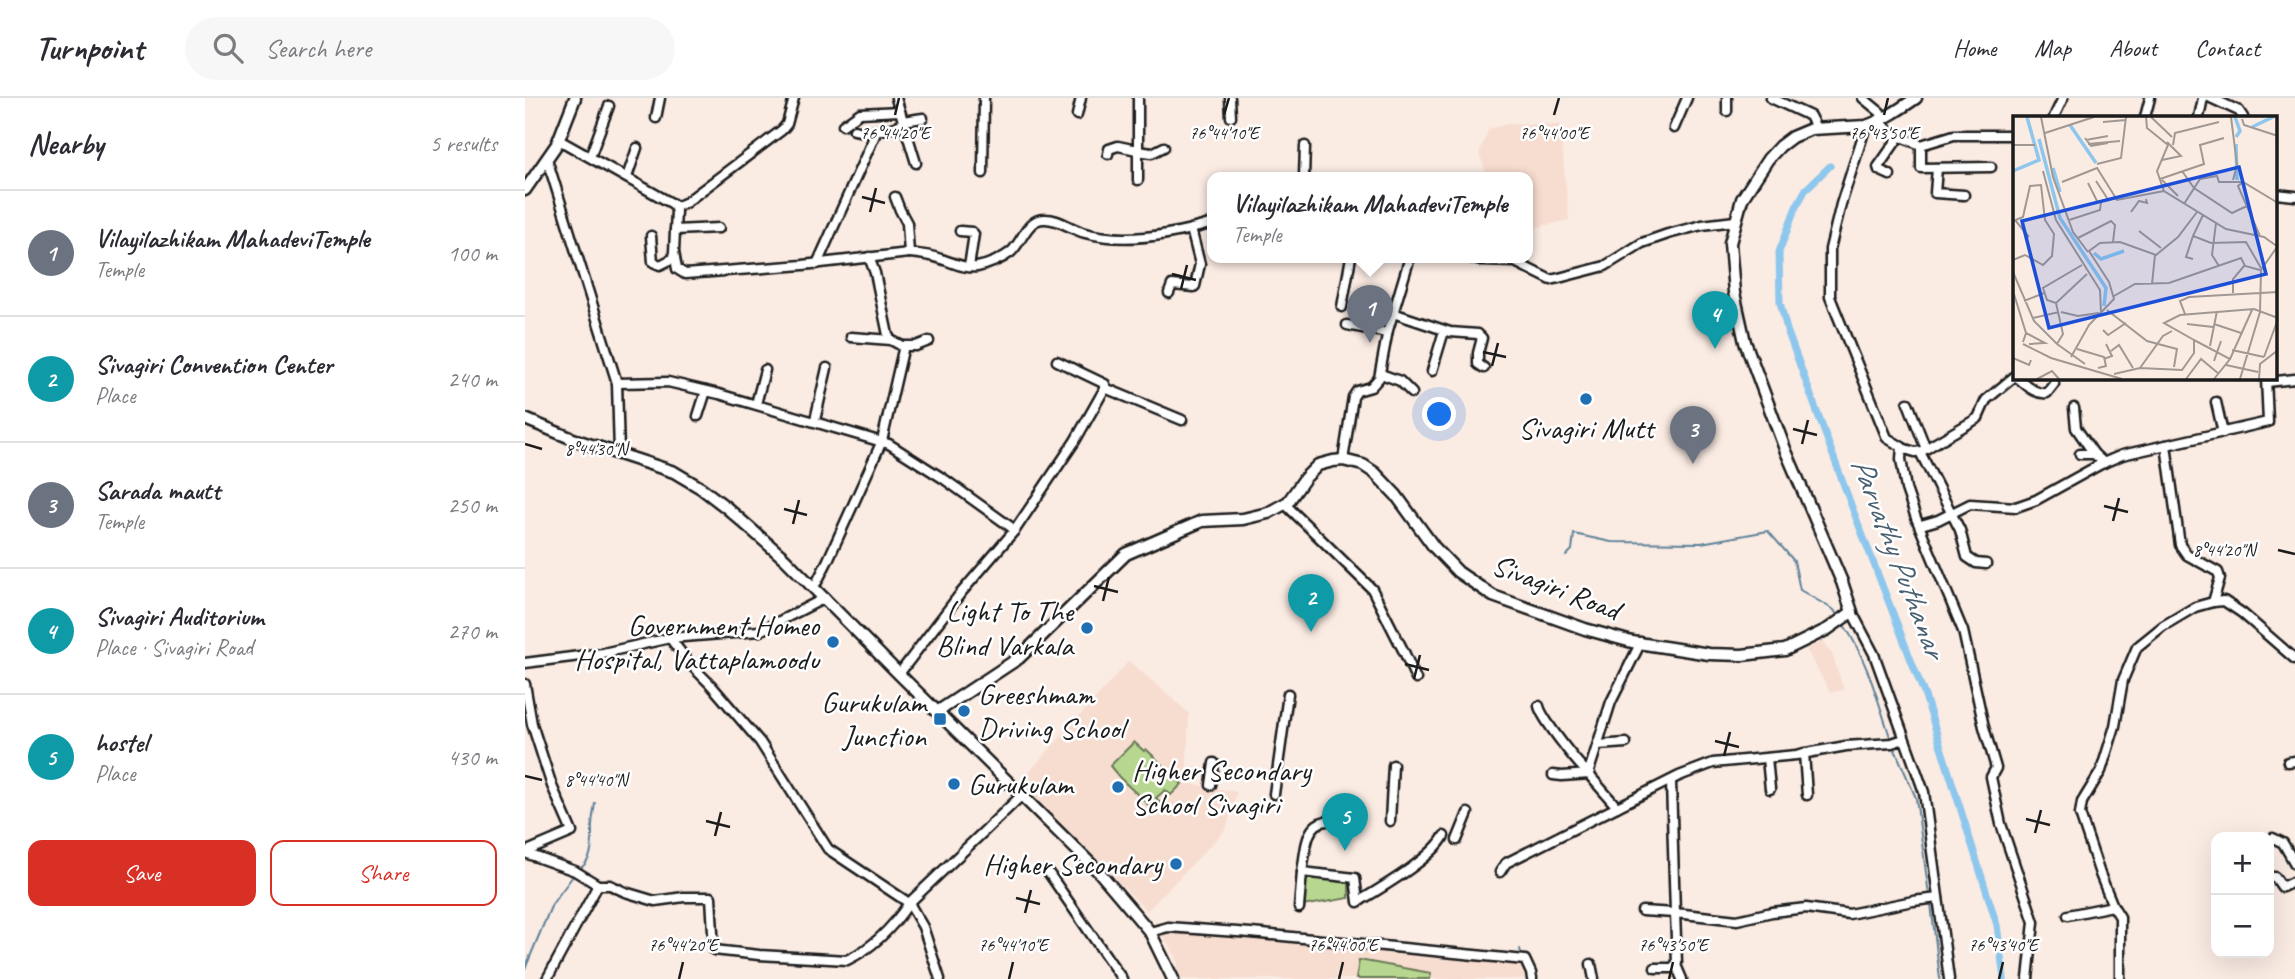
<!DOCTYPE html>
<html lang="en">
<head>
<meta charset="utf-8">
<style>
  body { margin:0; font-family:Caveat,sans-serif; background:#f7f7f7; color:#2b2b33 }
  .controls { position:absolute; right:21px; bottom:21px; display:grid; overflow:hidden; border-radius:14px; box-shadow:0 7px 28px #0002 }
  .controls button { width:63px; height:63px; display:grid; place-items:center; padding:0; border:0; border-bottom:2px solid #e1e1e2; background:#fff; color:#2b2b33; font:35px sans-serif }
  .you { position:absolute; left:915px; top:317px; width:24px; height:24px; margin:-18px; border:5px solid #fff; border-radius:50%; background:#1a73e8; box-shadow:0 0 0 10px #1a73e833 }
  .badge { display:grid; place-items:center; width:46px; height:46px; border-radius:50%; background:#d93025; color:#fff; font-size:23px; font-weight:700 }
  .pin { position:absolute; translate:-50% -58px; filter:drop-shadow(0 2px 4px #0008) }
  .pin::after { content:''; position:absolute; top:37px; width:24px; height:21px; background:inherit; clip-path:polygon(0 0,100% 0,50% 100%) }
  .popup { position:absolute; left:682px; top:74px; width:326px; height:91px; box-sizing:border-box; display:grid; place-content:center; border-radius:14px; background:#fff; filter:drop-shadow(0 2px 5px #0005); font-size:23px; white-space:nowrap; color:#7c7c81 }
  .popup b { font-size:26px; color:#2b2b33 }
  .popup::after { content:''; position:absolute; left:50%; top:100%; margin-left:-14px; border:14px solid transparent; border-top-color:#fff }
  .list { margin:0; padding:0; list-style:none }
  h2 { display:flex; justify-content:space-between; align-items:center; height:91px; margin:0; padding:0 28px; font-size:30px }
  h2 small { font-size:23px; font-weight:400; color:#7c7c81 }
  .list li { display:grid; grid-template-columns:46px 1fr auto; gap:21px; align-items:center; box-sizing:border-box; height:126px; padding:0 28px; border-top:2px solid #e1e1e2 }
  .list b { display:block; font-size:26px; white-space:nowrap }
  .list p { margin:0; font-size:23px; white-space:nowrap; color:#7c7c81 }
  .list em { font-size:23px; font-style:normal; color:#7c7c81 }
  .actions { display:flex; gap:14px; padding:21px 28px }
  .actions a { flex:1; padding:16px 0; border:2px solid #d93025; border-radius:14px; text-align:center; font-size:24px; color:#d93025 }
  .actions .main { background:#d93025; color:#fff }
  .icon { flex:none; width:38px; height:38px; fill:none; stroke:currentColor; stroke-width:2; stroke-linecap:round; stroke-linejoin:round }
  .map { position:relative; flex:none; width:1770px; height:881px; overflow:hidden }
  header { display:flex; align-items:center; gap:42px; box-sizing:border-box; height:98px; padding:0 35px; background:#fff; border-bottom:2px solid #e1e1e2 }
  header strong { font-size:33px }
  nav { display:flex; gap:38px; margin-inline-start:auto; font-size:24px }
  .search { width:490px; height:63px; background:#f7f7f7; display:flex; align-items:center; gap:18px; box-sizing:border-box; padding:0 24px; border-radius:38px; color:#7c7c81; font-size:26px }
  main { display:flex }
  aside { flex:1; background:#fff }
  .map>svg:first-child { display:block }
  .built { fill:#f7ddd0 }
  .green { fill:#b7d790; stroke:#6a7a56; stroke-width:2 }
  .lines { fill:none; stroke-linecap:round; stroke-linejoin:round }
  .stream { stroke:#608399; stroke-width:2 }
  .canal { stroke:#8ec7ed; stroke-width:7 }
  .minor-casing { stroke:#1c1c1c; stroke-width:13 }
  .major-casing { stroke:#1c1c1c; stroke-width:15 }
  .minor { stroke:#fff; stroke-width:8 }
  .major { stroke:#fff; stroke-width:10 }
  .ticks { fill:none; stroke:#1c1c1c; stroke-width:2.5 }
  .poi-dot { fill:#1f6fb2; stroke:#fff; stroke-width:2.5 }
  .labels { text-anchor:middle; stroke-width:5; stroke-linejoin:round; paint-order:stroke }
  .poi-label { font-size:30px; fill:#1c1c1c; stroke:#fff; text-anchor:end }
  .street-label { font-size:30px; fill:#1c1c1c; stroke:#fff }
  .water-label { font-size:32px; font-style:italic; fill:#4a6070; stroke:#fff }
  .inset-river { fill:none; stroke:#8ec7ed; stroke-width:3.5 }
  .inset-road { fill:none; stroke:#a19893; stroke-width:2 }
  .view { fill:#1d4ed8; fill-opacity:0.15; stroke:#1d4ed8; stroke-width:3.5 }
  .inset-edge { fill:none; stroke:#1c1c1c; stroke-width:3.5 }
  .ticks-label { font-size:18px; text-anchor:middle; fill:#1c1c1c; stroke:#fff; stroke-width:5; stroke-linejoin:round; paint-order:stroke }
</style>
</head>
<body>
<header>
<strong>Turnpoint</strong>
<div class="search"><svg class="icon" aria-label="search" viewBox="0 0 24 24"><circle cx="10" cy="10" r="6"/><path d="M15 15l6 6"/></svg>Search here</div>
<nav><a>Home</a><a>Map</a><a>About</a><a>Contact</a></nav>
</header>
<main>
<aside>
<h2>Nearby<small>5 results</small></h2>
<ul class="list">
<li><span class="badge" style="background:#6b7280">1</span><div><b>Vilayilazhikam MahadeviTemple</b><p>Temple</p></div><em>100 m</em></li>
<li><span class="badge" style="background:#0f9aa8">2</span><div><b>Sivagiri Convention Center</b><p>Place</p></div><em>240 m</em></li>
<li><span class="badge" style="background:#6b7280">3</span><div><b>Sarada mautt</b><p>Temple</p></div><em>250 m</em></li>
<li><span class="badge" style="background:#0f9aa8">4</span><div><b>Sivagiri Auditorium</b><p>Place · Sivagiri Road</p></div><em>270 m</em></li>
<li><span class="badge" style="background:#0f9aa8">5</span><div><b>hostel</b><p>Place</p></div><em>430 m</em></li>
</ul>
<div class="actions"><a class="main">Save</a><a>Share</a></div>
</aside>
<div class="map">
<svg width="1770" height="881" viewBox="0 0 1770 881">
  <rect width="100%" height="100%" fill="#faebe3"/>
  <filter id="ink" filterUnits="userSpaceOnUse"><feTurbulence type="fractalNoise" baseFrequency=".0143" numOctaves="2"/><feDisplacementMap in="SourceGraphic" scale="14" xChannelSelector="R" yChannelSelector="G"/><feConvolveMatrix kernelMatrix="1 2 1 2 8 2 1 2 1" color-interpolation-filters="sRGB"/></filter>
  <g filter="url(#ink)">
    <g class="built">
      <polygon points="987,25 1035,27 1044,122 1003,131 1002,79 963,79 954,56 964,31"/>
      <polygon points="1297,543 1307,556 1319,592 1305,594 1281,551"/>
      <polygon points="604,563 664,615 661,685 712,694 701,731 622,813 495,684"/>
      <polygon points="637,830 990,863 1001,871 1001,881 654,881 652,860 636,835"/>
    </g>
    <g class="green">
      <polygon points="609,644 619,653 621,651 657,686 646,697 640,692 631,700 638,707 631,714 595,680 585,668"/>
      <polygon points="780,778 824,782 824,800 777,808"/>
      <polygon points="834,862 906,875 905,881 831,881"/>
    </g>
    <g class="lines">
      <g class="stream">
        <polyline points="1041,458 1047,452 1049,436 1086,444 1176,445 1243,433 1269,463 1275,492 1309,512 1314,520"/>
        <path d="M1317,524c24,34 36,79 49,118"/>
        <polyline points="1368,647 1391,700 1404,797"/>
        <path d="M56,770c12,-10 11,-23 11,-36 -1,-10 2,-20 3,-29"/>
        <polyline points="1406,806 1415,881"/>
        <polyline points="995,851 996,855"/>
        <polyline points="0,871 27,806 48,778"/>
      </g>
      <polyline class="canal" points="1305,68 1281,91 1271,109 1254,154 1255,204 1262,232 1328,412 1400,598 1472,827 1479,881"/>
      <g class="minor-casing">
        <g id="minor">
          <polyline points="371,0 391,65"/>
          <polyline points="705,0 706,19"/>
          <polyline points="1202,0 1202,13"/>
          <polyline points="1246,0 1285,18 1291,30"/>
          <polyline points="1338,0 1355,14 1359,21"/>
          <polyline points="1686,0 1714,13 1718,19"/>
          <polyline points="552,17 556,0"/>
          <polyline points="1529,19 1538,0"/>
          <polyline points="1620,19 1625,0"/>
          <polyline points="1674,19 1678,0"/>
          <polyline points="131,20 135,0"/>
          <polyline points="378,23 398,20"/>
          <polyline points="1355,23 1366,35 1396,47 1429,37 1490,37"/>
          <polyline points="318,27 335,15 375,13"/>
          <polyline points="1341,28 1316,106 1305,151 1305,199 1362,340 1377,349 1376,361 1381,391 1391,420 1438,533 1459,629 1471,670 1466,679 1476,726 1509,824 1503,881"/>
          <polyline points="1149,30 1162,0"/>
          <path d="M329,32c13,4 37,0 49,-7"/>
          <path d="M34,42l114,64 3,6 -2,42 3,17 8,5 118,-9 106,-12c10,1 21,2 32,6 11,3 23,10 36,8 11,-2 25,-8 34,-15 11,-10 16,-33 33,-33 14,-1 27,10 41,14 41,11 88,2 128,-10"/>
          <polyline points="1396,47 1396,70 1466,69"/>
          <polyline points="612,53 627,55 639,49"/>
          <polyline points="583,56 584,51 593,48 612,52"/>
          <polyline points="65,59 84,8"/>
          <polyline points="22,61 92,285 143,284 194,296 364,346 419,381 490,432 435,496 374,576"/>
          <polyline points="1412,70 1410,95 1439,97"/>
          <polyline points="458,75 459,0"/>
          <polyline points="1365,77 1354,72 1353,69 1374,39"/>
          <polyline points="102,79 112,50"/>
          <polyline points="779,79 780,48"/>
          <polyline points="613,82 613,0"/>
          <polyline points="1751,96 1770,98"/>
          <polyline points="370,99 375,112 382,125 384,155"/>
          <polyline points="150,109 160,105 257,32 262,26 269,0"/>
          <polyline points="150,132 194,130"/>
          <polyline points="435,133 447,134 449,136 444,169"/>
          <polyline points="126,138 128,164 135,167 149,160"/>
          <polyline points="943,159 956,163 990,164 1026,182 1080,168 1117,145 1143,136 1177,127 1210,123"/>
          <polyline points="292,166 350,37"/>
          <polyline points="644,195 647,187 669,189 670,188 675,166 666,131"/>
          <polyline points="817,209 826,159"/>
          <polyline points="868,215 925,234 953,236 957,240 953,255 953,266 959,270"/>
          <polyline points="822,227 862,235"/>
          <polyline points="326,239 366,242"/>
          <polyline points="377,248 391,248 404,243"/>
          <polyline points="907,273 919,233"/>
          <polyline points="856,276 875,283 887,295"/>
          <path d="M1493,280c9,7 17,17 29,15l7,-9"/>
          <polyline points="1742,284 1770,281"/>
          <polyline points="92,285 94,355"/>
          <polyline points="580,290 657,322"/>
          <polyline points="1691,304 1698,335"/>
          <polyline points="1383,305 1401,351"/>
          <polyline points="231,306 240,272"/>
          <polyline points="1549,310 1551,330 1569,356"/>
          <polyline points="173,318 181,293"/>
          <polyline points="290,322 302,270"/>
          <polyline points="1641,347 1655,447 1662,457 1693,474 1695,480 1688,504"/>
          <polyline points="1377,350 1390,354 1397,353 1453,320 1461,302 1490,278"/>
          <polyline points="1395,354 1435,432 1442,459 1451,465 1461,466"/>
          <polyline points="1555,356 1569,356 1579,365"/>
          <polyline points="818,362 828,299 832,293 846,289 854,280 863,232 885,159"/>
          <polyline points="760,406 847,491 880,556 891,581"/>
          <polyline points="1396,427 1413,422 1445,406 1491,409 1511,402 1576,366 1597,357 1743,324 1741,280"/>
          <polyline points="490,432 550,343 580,290 580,286 532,263"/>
          <polyline points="288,488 292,484 303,462 357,343 378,252 377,248 366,242 363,237 350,175 344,159"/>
          <polyline points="1327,514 1349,556 1399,694 1424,881"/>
          <polyline points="145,540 235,533 300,500"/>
          <polyline points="1116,544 1086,604 1064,673 1066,679 1092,709 1154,678 1188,665 1271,657 1321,648 1367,645 1379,641"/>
          <polyline points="0,565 78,555 145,540 164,565 186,587 235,644 303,751 384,805 398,829 415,881"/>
          <polyline points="0,586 7,626 27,688 47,734 0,754"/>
          <path d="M1014,608c2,11 40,61 50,67"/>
          <polyline points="1073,647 1101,645"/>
          <polyline points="1279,655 1282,697"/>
          <polyline points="1242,660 1245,691"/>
          <polyline points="1763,664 1770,663"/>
          <polyline points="1028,677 1037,678 1065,676"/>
          <polyline points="686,687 689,665"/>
          <polyline points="749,696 763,596"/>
          <polyline points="865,723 868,667"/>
          <polyline points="1748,740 1758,745 1770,766"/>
          <polyline points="932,742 943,715"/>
          <path d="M0,755l50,18 23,14h12l15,7 30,9 29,-4h27l3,53 45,5 88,5c26,-12 46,-33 62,-57l113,-108"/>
          <polyline points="523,774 597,881"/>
          <path d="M777,774c5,-29 3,-60 43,-49"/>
          <polyline points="975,774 981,765 1092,709"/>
          <polyline points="1744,779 1750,779 1757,789 1770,783"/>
          <path d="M774,810l3,-36 53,6 3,24c21,-13 75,-44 86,-66"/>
          <polyline points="1117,813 1150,815 1146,684"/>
          <polyline points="1543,817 1588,808"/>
          <polyline points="625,834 643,829 726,835 1000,862 1006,875 1007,881"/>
          <polyline points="1066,866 1069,881"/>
          <polyline points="1151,867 1157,881"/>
          <polyline points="1130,870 1147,870 1152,865 1150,815 1212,822 1247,814 1281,810 1324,816 1388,803 1413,800"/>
          <polyline points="22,881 73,787"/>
          <polyline points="1595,881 1595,819 1588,808 1575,776 1555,716 1557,704 1576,673 1590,628 1598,582 1612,549 1638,528 1670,509 1688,504 1699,503 1717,515 1770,561"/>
        </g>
      </g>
      <g class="major-casing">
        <g id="major">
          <polyline points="0,92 32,46 50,0"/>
          <polyline points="0,321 48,341 149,374 176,390 202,410 260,461 374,576 575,775 625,834 648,881"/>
          <path d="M412,614l82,-54 107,-104 76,-33 41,-2 25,-6 20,-11 17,-24 13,-13 15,-4 10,-1 20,5 12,8 21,22 38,52 24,25 35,24 92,33 47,13 77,12 33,1 43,-5 43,-21 24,-17 -10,-30 -57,-133 -40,-107 -11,-49 -4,-50 12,-44 26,-40 12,-13 12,-9 19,-8 55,-3c18,-6 34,-17 50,-28"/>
        </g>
      </g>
      <use href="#minor" class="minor"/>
      <use href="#major" class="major"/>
    </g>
  </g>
  <path class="ticks" d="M370,17l4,-17M699,17l5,-17M1029,17l5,-17M1359,17l4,-17M337,99l23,6M345,114l6,-24M647,176l24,6M656,191l6,-24M958,254l23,5M967,268l6,-23M1268,331l24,6M0,346l17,5M1277,346l6,-24M1579,408l24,6M259,411l23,6M1588,423l6,-23M268,426l6,-24M1753,452l17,4M569,488l24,6M578,503l6,-24M880,566l24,6M889,581l6,-24M1190,643l24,6M1199,658l6,-24M0,678l17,4M1501,721l24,6M181,723l24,6M1510,735l6,-23M190,738l6,-24M491,800l24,6M500,815l6,-23M154,881l4,-17M484,881l4,-17M814,881l4,-17M1144,881l4,-17M1474,881l4,-17"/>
  <g class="poi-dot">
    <circle cx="1061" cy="301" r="7"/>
    <circle cx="562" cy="530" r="7"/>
    <circle cx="308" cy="544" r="7"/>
    <circle cx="439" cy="613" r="7"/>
    <rect x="408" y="614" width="14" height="14" rx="3.5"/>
    <circle cx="429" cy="686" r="7"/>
    <circle cx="593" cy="689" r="7"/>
    <circle cx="651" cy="766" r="7"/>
  </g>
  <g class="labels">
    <g class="poi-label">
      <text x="1061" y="340" text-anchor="middle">Sivagiri Mutt</text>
      <text x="548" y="523">Light To The<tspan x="548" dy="34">Blind Varkala</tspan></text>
      <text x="294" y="537">Government Homeo<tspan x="294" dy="34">Hospital, Vattaplamoodu</tspan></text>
      <text x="453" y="606" text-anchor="start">Greeshmam<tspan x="453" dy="34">Driving School</tspan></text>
      <text x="401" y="614">Gurukulam<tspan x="401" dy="34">Junction</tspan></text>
      <text x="607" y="682" text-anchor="start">Higher Secondary<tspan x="607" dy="34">School Sivagiri</tspan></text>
      <text x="443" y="696" text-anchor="start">Gurukulam</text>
      <text x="637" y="776">Higher Secondary</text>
    </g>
    <g class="street-label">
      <text transform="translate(1031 489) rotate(21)" y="10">Sivagiri Road</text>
    </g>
    <g class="water-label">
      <text transform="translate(1374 459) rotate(69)" y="11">Parvathy Puthanar</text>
    </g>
  </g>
  <g transform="translate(1488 18)">
    <rect width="264" height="264" fill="#faebe3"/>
    <path class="inset-river" d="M222,1l5,14 -4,6M57,9l26,38M239,11l21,-10M26,23l21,79 46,70 -2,18M223,28l1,36M40,52l7,24M0,55l26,-11 -12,-43M81,137l7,6 23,-8"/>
    <path class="inset-road" d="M28,1l12,60 20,55 15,20M133,1l1,11 21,17 -11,26 7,20 62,38 38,8 14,10M138,1l21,20M218,1l6,48 -4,15M229,3l2,6 34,11M90,6l23,-2M32,17l49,-16M72,22l6,8 17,-3M73,24l22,-4M75,28l32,-3M0,29h22M160,29l2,-12 44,-11M149,44l19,-4 -14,-14M84,48l24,-6 5,-41M30,55l13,49 44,70 1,22M169,55l12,17 38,25 17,-8M147,63l44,-15 -4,-19 24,-7M149,64l16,16M83,65l13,20M49,66l35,-14 20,32 47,-9M75,67l10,20M171,88l16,-25 17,-3 2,6h22M118,96l8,-11 8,2 -1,-4M190,99l-10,21 18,7 35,-1 15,26M2,104l14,17M56,104l31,-10 1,-8M0,105l10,-4 7,-31 11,-1 4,35 9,14 -2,22 -9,9 -18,-10 -12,5M203,107l-4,32 7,11M126,115l22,17M247,120l-22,-50 5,-4 35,21M65,122l33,-17 4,4 -2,17M180,143l-7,-2 7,-21M0,156l21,49 23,23 6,-10 -7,-31 31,-29M139,168l3,-29M0,175l13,42 -3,9M220,177v-14l11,-13M101,180l21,-12 34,-1 72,-25 4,8 15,4M11,185l20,-8M43,187l-9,-3 -4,-12 39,-23M94,194l40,31 30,8 -3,18M48,196l17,4 21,-3M172,198l-5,-13 9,-4 89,-5M20,202l26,-6M174,208l26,3M201,208l27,9M90,214l5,5 18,-12M13,217l19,10 -16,1M181,224l36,19 -16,20M10,228l28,14 71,21M44,228l28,20M197,230l7,-35M64,233l27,8 2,9 -8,2M219,234l32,7M98,235l8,-6 14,23M58,241l18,-32 25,-26 -5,-17 -20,-31 11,-8 20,-1 36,13 22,-18 19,-25M251,241l14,-38M0,242l16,7 2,-5M91,243l8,-3 -6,-12M217,243l22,-49M201,245l7,-20M213,249l32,7M127,252l23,-32 9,-5M101,258l26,-6 42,2 12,-17v-13l-30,-17 16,-8 74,-6 24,9M24,263l15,-8 7,8M173,263l15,-20 18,15M227,263l20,-67 1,-42 16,-23M246,263l1,-15 18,-14"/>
    <path class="view" d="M226,51l27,107 -217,54 -27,-107z"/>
    <rect width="264" height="264" class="inset-edge"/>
  </g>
  <g class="ticks-label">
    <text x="370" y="41">76°44'20"E</text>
    <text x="699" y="41">76°44'10"E</text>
    <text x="1029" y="41">76°44'00"E</text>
    <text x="1359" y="41">76°43'50"E</text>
    <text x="71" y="357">8°44'30"N</text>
    <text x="1699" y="458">8°44'20"N</text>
    <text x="71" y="688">8°44'40"N</text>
    <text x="158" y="853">76°44'20"E</text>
    <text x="488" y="853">76°44'10"E</text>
    <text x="818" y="853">76°44'00"E</text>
    <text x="1148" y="853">76°43'50"E</text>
    <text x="1478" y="853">76°43'40"E</text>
  </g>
</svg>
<div class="controls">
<button>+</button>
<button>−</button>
</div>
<div class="you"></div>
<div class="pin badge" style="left:845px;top:245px;background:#6b7280">1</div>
<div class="popup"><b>Vilayilazhikam MahadeviTemple</b>Temple</div>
<div class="pin badge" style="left:786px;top:534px;background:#0f9aa8">2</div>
<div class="pin badge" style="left:1168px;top:366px;background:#6b7280">3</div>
<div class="pin badge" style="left:1190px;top:251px;background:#0f9aa8">4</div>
<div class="pin badge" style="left:820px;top:753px;background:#0f9aa8">5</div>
</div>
</main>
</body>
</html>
